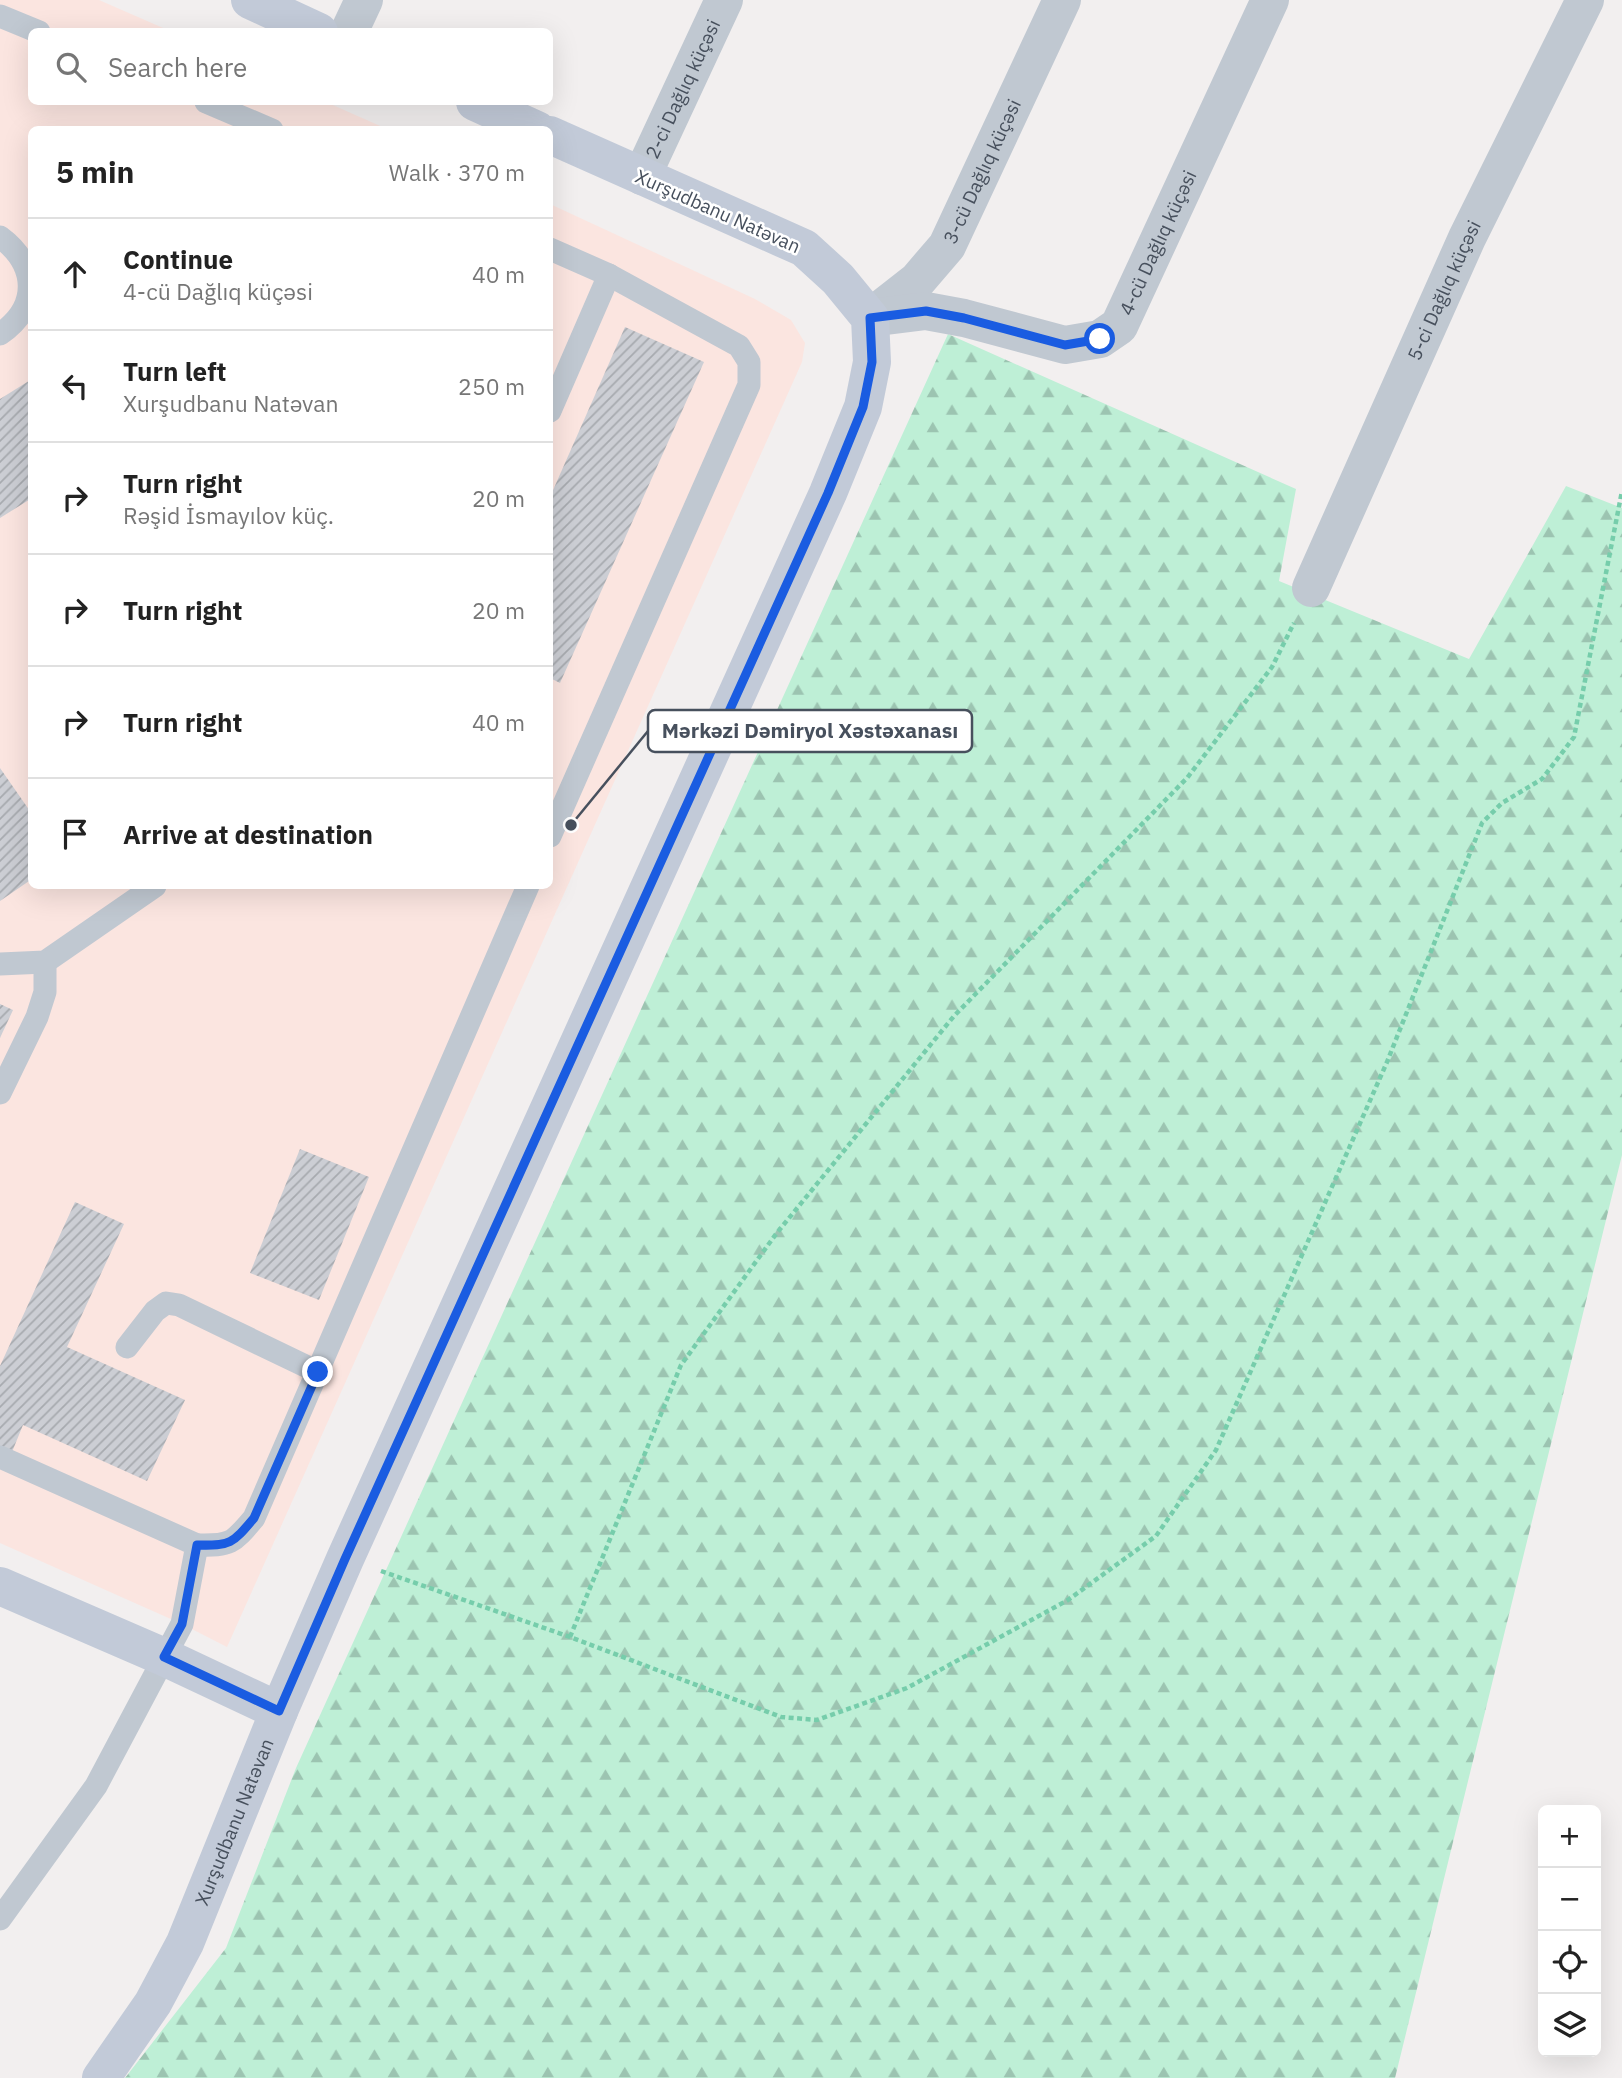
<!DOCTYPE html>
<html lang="en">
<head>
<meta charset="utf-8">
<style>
  body { margin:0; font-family:"IBM Plex Sans",sans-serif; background:#f6f6f6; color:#222 }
  .controls { position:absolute; right:21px; bottom:21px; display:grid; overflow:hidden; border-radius:10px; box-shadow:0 7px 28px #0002 }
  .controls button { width:63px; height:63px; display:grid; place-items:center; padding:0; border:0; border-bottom:2px solid #e0e0e0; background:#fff; color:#222; font:35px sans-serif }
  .stop { position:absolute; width:21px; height:21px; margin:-16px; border:5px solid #1a5ce1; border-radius:50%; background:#fff }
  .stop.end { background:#1a5ce1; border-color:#fff; box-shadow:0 2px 7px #0008 }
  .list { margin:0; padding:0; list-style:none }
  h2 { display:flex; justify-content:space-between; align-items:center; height:91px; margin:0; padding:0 28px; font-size:30px }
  h2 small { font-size:23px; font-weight:400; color:#767676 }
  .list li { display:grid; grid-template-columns:46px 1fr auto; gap:21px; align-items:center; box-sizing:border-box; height:112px; padding:0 28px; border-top:2px solid #e0e0e0 }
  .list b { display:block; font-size:26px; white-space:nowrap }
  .list p { margin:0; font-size:23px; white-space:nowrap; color:#767676 }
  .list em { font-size:23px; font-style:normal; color:#767676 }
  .icon { flex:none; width:38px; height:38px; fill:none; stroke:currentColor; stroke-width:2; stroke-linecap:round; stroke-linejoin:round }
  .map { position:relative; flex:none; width:1622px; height:2078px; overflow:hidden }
  .search { position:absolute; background:#fff; box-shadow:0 7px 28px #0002; left:28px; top:28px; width:525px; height:77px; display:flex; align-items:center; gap:18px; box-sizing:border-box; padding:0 24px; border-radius:10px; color:#767676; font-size:26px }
  .panel { position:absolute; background:#fff; box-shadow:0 7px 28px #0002; left:28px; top:126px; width:525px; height:763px; border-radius:10px }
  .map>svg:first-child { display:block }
  .medical { fill:#fbe5e0 }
  .forest { fill:url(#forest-firs) }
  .building { fill:url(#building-hatch) }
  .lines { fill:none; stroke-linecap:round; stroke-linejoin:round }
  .path { stroke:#76cdab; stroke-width:4.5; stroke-dasharray:5 3.5; stroke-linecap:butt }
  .lane { stroke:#c0c8d1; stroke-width:23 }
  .street { stroke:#c0c8d1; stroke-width:38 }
  .secondary { stroke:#c2cad8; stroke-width:38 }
  .route { stroke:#1a5ce1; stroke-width:9 }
  .labels { text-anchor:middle; stroke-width:5; stroke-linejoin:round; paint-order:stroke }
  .street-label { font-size:19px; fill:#47505d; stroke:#fff }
  .leader { fill:none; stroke:#47505d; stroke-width:2.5 }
  .callout-dot { fill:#47505d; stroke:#fff; stroke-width:2.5 }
  .callout { fill:#fff; stroke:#47505d; stroke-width:2.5 }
  .callout-label { font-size:21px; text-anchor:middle; font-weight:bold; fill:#47505d }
</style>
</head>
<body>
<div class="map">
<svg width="1622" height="2078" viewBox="0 0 1622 2078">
  <defs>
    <pattern id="forest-firs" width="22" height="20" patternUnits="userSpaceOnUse" patternTransform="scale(1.75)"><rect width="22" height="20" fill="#beefd6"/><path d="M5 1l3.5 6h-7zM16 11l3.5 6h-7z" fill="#9cc4b1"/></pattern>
    <pattern id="building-hatch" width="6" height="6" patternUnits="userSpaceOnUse" patternTransform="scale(1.75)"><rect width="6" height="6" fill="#ccced4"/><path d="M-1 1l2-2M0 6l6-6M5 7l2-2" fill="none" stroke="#a7aaaf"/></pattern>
  </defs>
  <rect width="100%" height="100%" fill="#f2efef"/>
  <polygon class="medical" points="0,0 99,0 170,31 32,32 32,102 326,102 387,129 32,130 32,886 550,886 550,204 755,299 791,320 805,343 802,362 227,1647 182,1624 0,1543"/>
  <polygon class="forest" points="948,334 1296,489 1279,581 1469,659 1566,486 1622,508 1622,1155 1395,2078 125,2078 226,1948 296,1768"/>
  <g class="building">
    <polygon points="625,327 704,362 560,683 550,678 550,497"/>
    <polygon points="32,379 32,498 0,518 0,399"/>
    <polygon points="0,768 32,814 32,879 0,901"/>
    <polygon points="0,1004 13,1010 0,1038"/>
    <polygon points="300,1149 369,1177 319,1300 250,1273"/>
    <polygon points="75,1202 124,1224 67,1347 185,1400 147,1481 23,1425 12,1452 0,1446 0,1366"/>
  </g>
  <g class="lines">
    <g class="path">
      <polyline points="381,1571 570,1637 781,1717 817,1720 907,1688 1068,1600 1156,1536 1216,1450 1387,1062 1482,823 1502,803 1542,779 1574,737 1622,491"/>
      <polyline points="570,1637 681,1365 776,1234 954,1016 1187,778 1272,667 1294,623"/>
    </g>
    <g class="lane">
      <polyline points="0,16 39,32"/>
      <polyline points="206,102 272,130"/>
      <path d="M0,237c38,28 40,70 0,97"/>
      <polyline points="550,249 609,275 739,346 749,362 749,385 550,836"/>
      <polyline points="550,411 609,275"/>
      <polyline points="0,964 45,962 155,886"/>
      <polyline points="0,1093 37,1017 45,992 45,962"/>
      <polyline points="127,1347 155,1311 166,1303 179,1305 318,1372"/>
      <polyline points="0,1457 197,1545 182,1624 96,1786 0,1919"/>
      <path d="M197,1545c34,1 36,-2 57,-27l274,-632"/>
    </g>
    <g class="street">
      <polyline points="349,32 364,0"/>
      <path id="s1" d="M642,176l82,-176"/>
      <path id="s2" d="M871,317l46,-36 30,-35 115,-246"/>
      <path id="s3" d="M870,318l56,-7 38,7 101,27 35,-6 19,-13 151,-326"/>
      <path id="s4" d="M1311,588l156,-350 118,-238"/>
    </g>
    <g class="secondary">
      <polyline points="250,0 319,32"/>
      <polyline points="475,102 537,130"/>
      <polyline points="0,1586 164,1657 279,1711"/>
      <path id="s5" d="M101,2078l52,-75 32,-60 94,-232 66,-152 483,-1066 35,-86 9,-45 -2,-44 -32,-39 -34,-31 -254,-113"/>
    </g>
  </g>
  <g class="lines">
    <path class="route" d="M318,1372l-64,146c-21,25 -23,28 -57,27l-15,79 -18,33 115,54 66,-152 483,-1066 35,-86 9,-45 -2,-44 56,-7 38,7 101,27 35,-6"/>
  </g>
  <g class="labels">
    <g class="street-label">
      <text dy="7" stroke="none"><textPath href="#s1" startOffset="96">2-ci Dağlıq küçəsi</textPath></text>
      <text dy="7" stroke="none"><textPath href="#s2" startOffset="187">3-cü Dağlıq küçəsi</textPath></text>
      <text transform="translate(718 211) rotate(24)" y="7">Xurşudbanu Natəvan</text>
      <text dy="7" stroke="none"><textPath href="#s3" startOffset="350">4-cü Dağlıq küçəsi</textPath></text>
      <text dy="7" stroke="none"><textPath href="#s4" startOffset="326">5-ci Dağlıq küçəsi</textPath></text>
      <text dy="7" stroke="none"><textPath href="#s5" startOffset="290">Xurşudbanu Natəvan</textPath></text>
    </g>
  </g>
  <path class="leader" d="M571 825L648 731"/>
  <circle class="callout-dot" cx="571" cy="825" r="7"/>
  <rect class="callout" x="648" y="710" width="324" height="42" rx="7"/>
  <g class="callout-label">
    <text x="810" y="738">Mərkəzi Dəmiryol Xəstəxanası</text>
  </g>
</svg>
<div class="controls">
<button>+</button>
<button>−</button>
<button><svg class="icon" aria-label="locate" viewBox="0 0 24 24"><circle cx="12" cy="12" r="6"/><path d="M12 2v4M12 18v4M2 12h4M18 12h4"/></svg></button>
<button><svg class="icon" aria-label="layers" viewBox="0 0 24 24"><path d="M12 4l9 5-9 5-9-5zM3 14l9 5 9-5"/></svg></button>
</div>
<div class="stop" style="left:1100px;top:339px"></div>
<div class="stop end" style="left:318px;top:1372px"></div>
<div class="search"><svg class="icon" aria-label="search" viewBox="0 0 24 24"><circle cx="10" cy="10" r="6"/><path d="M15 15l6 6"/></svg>Search here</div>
<section class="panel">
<h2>5 min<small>Walk · 370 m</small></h2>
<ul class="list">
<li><svg class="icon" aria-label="ahead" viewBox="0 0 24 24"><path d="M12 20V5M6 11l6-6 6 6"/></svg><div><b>Continue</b><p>4-cü Dağlıq küçəsi</p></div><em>40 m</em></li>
<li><svg class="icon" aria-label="left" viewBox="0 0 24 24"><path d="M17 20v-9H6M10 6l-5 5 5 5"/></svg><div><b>Turn left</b><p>Xurşudbanu Natəvan</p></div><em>250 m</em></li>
<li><svg class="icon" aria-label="right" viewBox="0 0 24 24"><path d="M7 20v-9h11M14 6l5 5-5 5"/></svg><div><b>Turn right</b><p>Rəşid İsmayılov küç.</p></div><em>20 m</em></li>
<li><svg class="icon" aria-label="right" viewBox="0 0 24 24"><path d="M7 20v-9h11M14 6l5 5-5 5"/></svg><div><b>Turn right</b></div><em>20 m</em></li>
<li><svg class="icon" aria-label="right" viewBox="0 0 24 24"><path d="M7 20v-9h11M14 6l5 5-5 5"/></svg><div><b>Turn right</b></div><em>40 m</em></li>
<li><svg class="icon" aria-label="arrive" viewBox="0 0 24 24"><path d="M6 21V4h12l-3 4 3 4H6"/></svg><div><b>Arrive at destination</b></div></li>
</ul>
</section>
</div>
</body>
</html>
